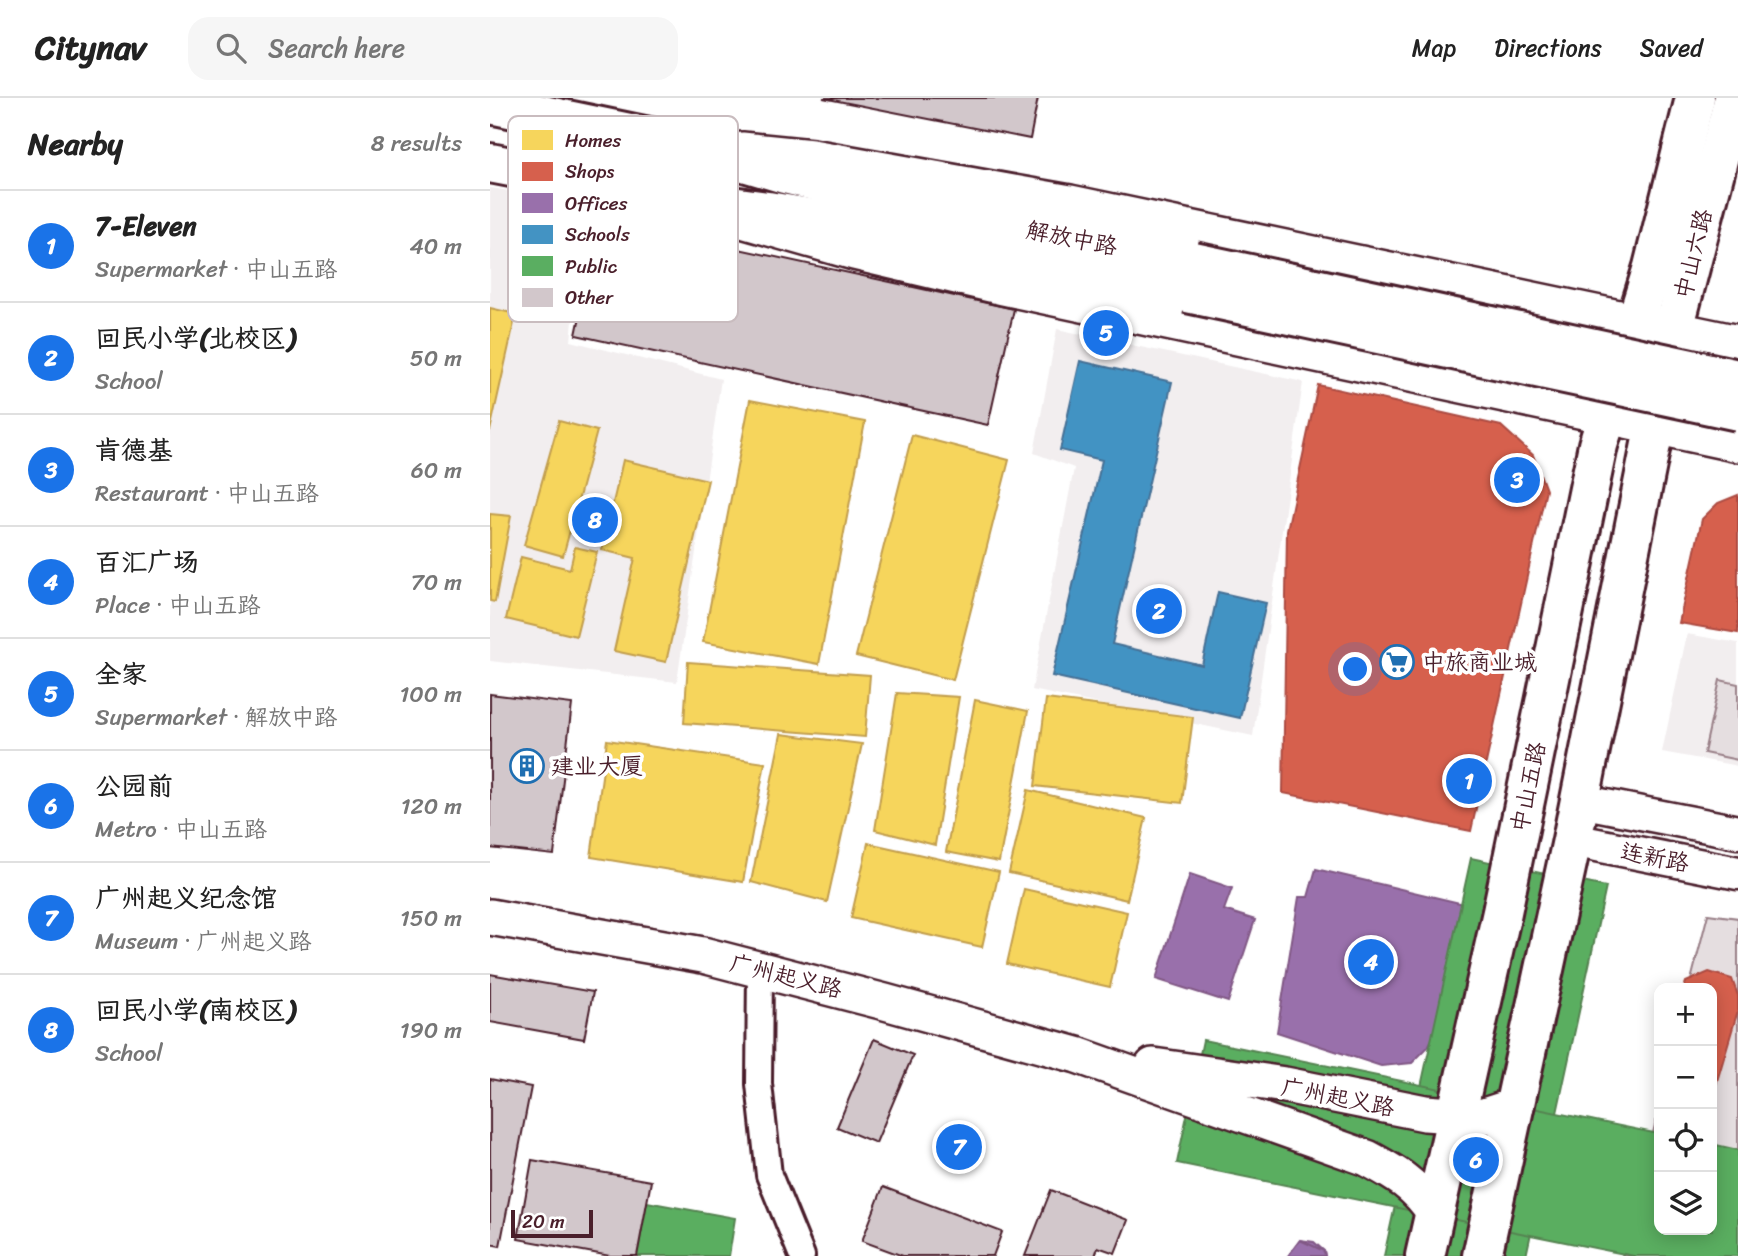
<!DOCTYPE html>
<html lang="en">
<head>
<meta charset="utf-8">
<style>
  body { margin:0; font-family:Sriracha,"LXGW WenKai TC",sans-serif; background:#f6f6f6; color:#222 }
  .controls { position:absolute; right:21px; bottom:21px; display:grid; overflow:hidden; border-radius:14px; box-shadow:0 4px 18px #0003 }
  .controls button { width:63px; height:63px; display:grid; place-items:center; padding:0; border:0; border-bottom:2px solid #e0e0e0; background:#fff; color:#222; font:35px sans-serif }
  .scale { position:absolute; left:21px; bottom:18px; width:82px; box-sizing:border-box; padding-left:7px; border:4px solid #4a1f2b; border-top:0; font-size:19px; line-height:24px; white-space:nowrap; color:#4a1f2b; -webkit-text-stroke:5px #fff; paint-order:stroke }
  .you { position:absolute; left:866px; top:572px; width:24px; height:24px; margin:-18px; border:5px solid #fff; border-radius:50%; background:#1a73e8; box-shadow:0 0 0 10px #1a73e833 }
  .badge { display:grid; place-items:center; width:46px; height:46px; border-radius:50%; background:#1a73e8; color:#fff; font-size:23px; font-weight:700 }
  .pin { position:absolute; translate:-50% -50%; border:4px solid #fff; box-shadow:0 2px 7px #0006 }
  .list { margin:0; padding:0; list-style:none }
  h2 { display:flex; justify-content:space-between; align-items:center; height:91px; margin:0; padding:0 28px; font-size:30px }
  h2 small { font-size:23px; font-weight:400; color:#767676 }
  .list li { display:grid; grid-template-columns:46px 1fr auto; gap:21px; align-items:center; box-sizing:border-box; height:112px; padding:0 28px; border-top:2px solid #e0e0e0 }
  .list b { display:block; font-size:26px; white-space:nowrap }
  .list p { margin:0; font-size:23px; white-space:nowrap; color:#767676 }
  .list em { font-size:23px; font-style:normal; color:#767676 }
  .icon { flex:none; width:38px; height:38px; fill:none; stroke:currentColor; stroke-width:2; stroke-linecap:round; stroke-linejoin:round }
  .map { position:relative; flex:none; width:1248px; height:1158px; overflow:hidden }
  header { display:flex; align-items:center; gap:42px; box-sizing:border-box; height:98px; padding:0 35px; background:#fff; border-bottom:2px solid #e0e0e0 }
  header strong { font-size:33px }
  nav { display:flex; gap:38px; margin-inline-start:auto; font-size:24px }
  .search { width:490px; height:63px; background:#f6f6f6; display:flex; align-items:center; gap:18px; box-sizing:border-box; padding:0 24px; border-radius:21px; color:#767676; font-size:26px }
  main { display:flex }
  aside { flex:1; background:#fff }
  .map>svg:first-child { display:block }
  .built { fill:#f2eeef }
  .green { fill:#e5dee0; stroke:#987e86; stroke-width:2 }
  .homes { fill:#f6d55c; stroke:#c29e4d; stroke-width:2 }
  .shops { fill:#d6604d; stroke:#ac4c43; stroke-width:2 }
  .offices { fill:#9970ab; stroke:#815885; stroke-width:2 }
  .schools { fill:#4393c3; stroke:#457095; stroke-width:2 }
  .public { fill:#5aae61; stroke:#558351; stroke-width:2 }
  .building { fill:#d2c7cb; stroke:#4a1f2b; stroke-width:2 }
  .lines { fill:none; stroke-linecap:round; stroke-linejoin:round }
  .minor-casing { stroke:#4a1f2b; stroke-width:30 }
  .tertiary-casing { stroke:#4a1f2b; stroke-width:37 }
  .secondary-casing { stroke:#4a1f2b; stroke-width:40 }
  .primary-casing { stroke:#4a1f2b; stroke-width:44 }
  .minor { stroke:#fff; stroke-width:24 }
  .tertiary { stroke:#fff; stroke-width:32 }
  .secondary { stroke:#fff; stroke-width:35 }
  .primary { stroke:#fff; stroke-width:38 }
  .primary-bridge-casing { stroke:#4a1f2b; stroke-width:44; stroke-linecap:butt }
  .primary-bridge { stroke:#fff; stroke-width:38 }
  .labels { text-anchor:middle; stroke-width:7; stroke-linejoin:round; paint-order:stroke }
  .street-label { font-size:23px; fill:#4a1f2b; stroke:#fff }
  .poi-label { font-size:23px; fill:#4a1f2b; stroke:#fff; text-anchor:start }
  .key { fill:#fff; stroke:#c9bcbf; stroke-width:2 }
  .key-label { font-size:19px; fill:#4a1f2b }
</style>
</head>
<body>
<header>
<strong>Citynav</strong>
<div class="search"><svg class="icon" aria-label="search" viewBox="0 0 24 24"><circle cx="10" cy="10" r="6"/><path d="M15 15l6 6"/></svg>Search here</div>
<nav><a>Map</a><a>Directions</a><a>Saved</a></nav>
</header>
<main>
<aside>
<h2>Nearby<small>8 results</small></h2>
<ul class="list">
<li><span class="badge">1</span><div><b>7-Eleven</b><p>Supermarket · 中山五路</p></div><em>40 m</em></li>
<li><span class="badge">2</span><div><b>回民小学(北校区)</b><p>School</p></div><em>50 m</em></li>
<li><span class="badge">3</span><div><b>肯德基</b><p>Restaurant · 中山五路</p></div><em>60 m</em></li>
<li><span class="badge">4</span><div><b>百汇广场</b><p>Place · 中山五路</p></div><em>70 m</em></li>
<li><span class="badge">5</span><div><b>全家</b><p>Supermarket · 解放中路</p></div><em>100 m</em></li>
<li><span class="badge">6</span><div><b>公园前</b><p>Metro · 中山五路</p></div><em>120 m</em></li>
<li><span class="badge">7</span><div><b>广州起义纪念馆</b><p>Museum · 广州起义路</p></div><em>150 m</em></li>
<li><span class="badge">8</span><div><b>回民小学(南校区)</b><p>School</p></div><em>190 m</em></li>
</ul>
</aside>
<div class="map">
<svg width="1248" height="1158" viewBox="0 0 1248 1158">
  <rect width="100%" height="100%" fill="#fff"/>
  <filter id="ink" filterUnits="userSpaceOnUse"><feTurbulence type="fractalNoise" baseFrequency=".0143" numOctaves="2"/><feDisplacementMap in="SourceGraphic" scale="14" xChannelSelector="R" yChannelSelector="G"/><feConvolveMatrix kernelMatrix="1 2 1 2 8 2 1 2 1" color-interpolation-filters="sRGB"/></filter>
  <g filter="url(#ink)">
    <g class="built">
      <polygon points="0,90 95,104 81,243 231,281 187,584 0,563"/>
      <polygon points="567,231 813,284 763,638 542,592 584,370 544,355"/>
      <polygon points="1197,536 1248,545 1248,668 1172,654"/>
    </g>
    <g class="green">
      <polygon points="1230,582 1248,586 1248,662 1214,655"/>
      <polygon points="1218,816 1248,820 1248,1158 1132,1158 1169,1011 1169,1132 1222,1132 1222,890 1199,890"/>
    </g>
    <g class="homes">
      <polygon points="0,210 26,216 0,333"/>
      <polygon points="260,302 375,324 329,566 213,544"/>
      <polygon points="69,323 107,333 73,458 34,447"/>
      <polygon points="422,337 519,362 463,582 366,558"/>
      <polygon points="133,362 218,382 176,564 124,553 145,460 112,452"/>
      <polygon points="0,416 21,418 5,504 0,503"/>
      <polygon points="85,449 107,454 86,538 16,521 31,459 80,471"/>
      <polygon points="198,564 380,577 375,639 194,625"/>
      <polygon points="407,595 469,599 445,747 385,732"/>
      <polygon points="556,601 703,619 692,705 545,688"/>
      <polygon points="485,602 538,613 509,764 456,754"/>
      <polygon points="291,636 372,646 337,804 261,784"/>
      <polygon points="117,642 275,665 253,784 101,759"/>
      <polygon points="538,692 656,720 637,802 519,775"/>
      <polygon points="378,745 509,774 492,849 361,820"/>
      <polygon points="534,791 637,814 620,889 517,866"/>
    </g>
    <g class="shops">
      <polygon points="828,287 1011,328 1043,357 1056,392 981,733 793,695 797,432"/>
      <polygon points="1248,397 1248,535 1189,525 1212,421 1228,405"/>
      <polygon points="1219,874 1242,881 1248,898 1248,912 1222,1000 1222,890 1194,890 1196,884"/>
    </g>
    <g class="offices">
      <polygon points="826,771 974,806 951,922 938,949 922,965 891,968 787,934 809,799 818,799"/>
      <polygon points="700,776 742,790 734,812 765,822 738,904 666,881"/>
      <polygon points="810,1142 824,1144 834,1153 835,1158 798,1158"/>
      <polygon points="810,1142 834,1153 835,1158 798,1158"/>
    </g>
    <polygon class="schools" points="590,263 682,284 622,546 712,567 728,494 776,505 750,620 562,578 612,362 570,352"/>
    <g class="public">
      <polygon points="981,760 1116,789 1036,1158 894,1158"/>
      <polygon points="713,942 1169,1036 1169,1132 1222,1132 1222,1046 1248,1052 1248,1158 1144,1158 687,1065"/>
      <polygon points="157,1104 245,1120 239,1158 147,1158"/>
    </g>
    <g class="building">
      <polygon points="333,0 548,0 540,41"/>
      <polygon points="111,121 524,211 498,327 86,237"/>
      <polygon points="0,596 82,606 64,757 0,750"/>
      <polygon points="0,876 103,894 94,941 0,924"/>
      <polygon points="384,941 423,957 386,1045 347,1029"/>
      <polygon points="0,981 41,989 10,1148 0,1146"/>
      <polygon points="42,1062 161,1083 147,1158 120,1158 28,1141"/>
      <polygon points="393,1089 512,1134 503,1158 413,1158 372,1143"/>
      <polygon points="561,1092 638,1122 625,1155 608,1149 605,1158 535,1158"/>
    </g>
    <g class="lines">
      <g class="minor-casing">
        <polyline id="minor" points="270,871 269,986 279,1077 312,1158"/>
      </g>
      <g class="tertiary-casing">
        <g id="tertiary">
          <polyline points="1090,703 1248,734"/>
          <polyline points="1082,742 1248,775"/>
        </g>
      </g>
      <g class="secondary-casing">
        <g id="secondary">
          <polyline points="252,52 322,59 580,105 1248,245"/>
          <polyline points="252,122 364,154 513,189 1248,346"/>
          <path d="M0,819l213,38 182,47 192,53 290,103c28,15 51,28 68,56"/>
          <polyline points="663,968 795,987 935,1015 991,1019 1025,1008"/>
        </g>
      </g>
      <g class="primary-casing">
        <g id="primary">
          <polyline points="0,6 193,46 295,76 445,112 704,164"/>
          <polyline points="0,65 182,100 278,113 439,141 697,195"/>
          <polyline points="935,1158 1012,814 1108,347 1163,169 1205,0"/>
          <polyline points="992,1158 1082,742 1184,231 1244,0"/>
        </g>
      </g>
      <use href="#minor" class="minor"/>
      <use href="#tertiary" class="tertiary"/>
      <use href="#secondary" class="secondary"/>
      <use href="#primary" class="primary"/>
      <g class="primary-bridge-casing">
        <g id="primary-bridge">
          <polyline points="704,164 1248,281"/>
          <polyline points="697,195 1248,313"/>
        </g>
      </g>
      <use href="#primary-bridge" class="primary-bridge"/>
    </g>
  </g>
  <defs>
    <g id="supermarket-ring" transform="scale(1.75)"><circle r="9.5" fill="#fff" stroke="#1f6fb2" stroke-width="1.5"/><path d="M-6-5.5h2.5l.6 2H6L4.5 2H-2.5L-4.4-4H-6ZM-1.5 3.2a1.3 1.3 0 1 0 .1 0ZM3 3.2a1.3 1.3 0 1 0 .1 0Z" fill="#1f6fb2"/></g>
    <g id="building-ring" transform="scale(1.75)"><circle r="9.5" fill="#fff" stroke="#1f6fb2" stroke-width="1.5"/><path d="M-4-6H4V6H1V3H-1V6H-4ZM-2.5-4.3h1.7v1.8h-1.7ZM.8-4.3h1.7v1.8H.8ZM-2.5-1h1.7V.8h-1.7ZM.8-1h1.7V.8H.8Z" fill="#1f6fb2"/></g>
  </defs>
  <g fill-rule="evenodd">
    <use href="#supermarket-ring" x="907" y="564"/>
    <use href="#building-ring" x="37" y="668"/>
  </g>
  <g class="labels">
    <g class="street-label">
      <text transform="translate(582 140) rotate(11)" y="8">解放中路</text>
      <text transform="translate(1203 156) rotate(-76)" y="8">中山六路</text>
      <text transform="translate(1038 689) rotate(-78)" y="8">中山五路</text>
      <text transform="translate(1165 759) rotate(11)" y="8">连新路</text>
      <text transform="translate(296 878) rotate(14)" y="8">广州起义路</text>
      <text transform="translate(848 999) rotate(11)" y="8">广州起义路</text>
    </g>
    <g class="poi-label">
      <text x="932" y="572">中旅商业城</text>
      <text x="61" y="676">建业大厦</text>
    </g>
  </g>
  <rect x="18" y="18" width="230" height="206" rx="10" class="key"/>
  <rect x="32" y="32" width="31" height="20" fill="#f6d55c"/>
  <rect x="32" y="64" width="31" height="19" fill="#d6604d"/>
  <rect x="32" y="95" width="31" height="20" fill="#9970ab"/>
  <rect x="32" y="127" width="31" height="19" fill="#4393c3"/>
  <rect x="32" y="158" width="31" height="20" fill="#5aae61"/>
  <rect x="32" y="190" width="31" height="19" fill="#d2c7cb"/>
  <g class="key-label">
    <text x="75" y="49">Homes</text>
    <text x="75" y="80">Shops</text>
    <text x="75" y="112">Offices</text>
    <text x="75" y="143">Schools</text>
    <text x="75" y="175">Public</text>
    <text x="75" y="206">Other</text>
  </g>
</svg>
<div class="controls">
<button>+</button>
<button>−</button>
<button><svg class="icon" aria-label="locate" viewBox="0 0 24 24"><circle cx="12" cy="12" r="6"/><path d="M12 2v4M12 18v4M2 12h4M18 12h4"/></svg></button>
<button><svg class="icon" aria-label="layers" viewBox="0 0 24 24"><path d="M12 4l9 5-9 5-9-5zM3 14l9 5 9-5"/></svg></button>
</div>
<div class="scale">20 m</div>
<div class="you"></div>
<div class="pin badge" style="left:979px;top:683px">1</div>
<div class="pin badge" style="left:669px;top:513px">2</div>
<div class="pin badge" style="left:1027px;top:382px">3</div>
<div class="pin badge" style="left:881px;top:864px">4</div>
<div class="pin badge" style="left:616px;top:235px">5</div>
<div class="pin badge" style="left:986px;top:1062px">6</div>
<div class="pin badge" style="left:469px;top:1049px">7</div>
<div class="pin badge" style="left:105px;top:422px">8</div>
</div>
</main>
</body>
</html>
